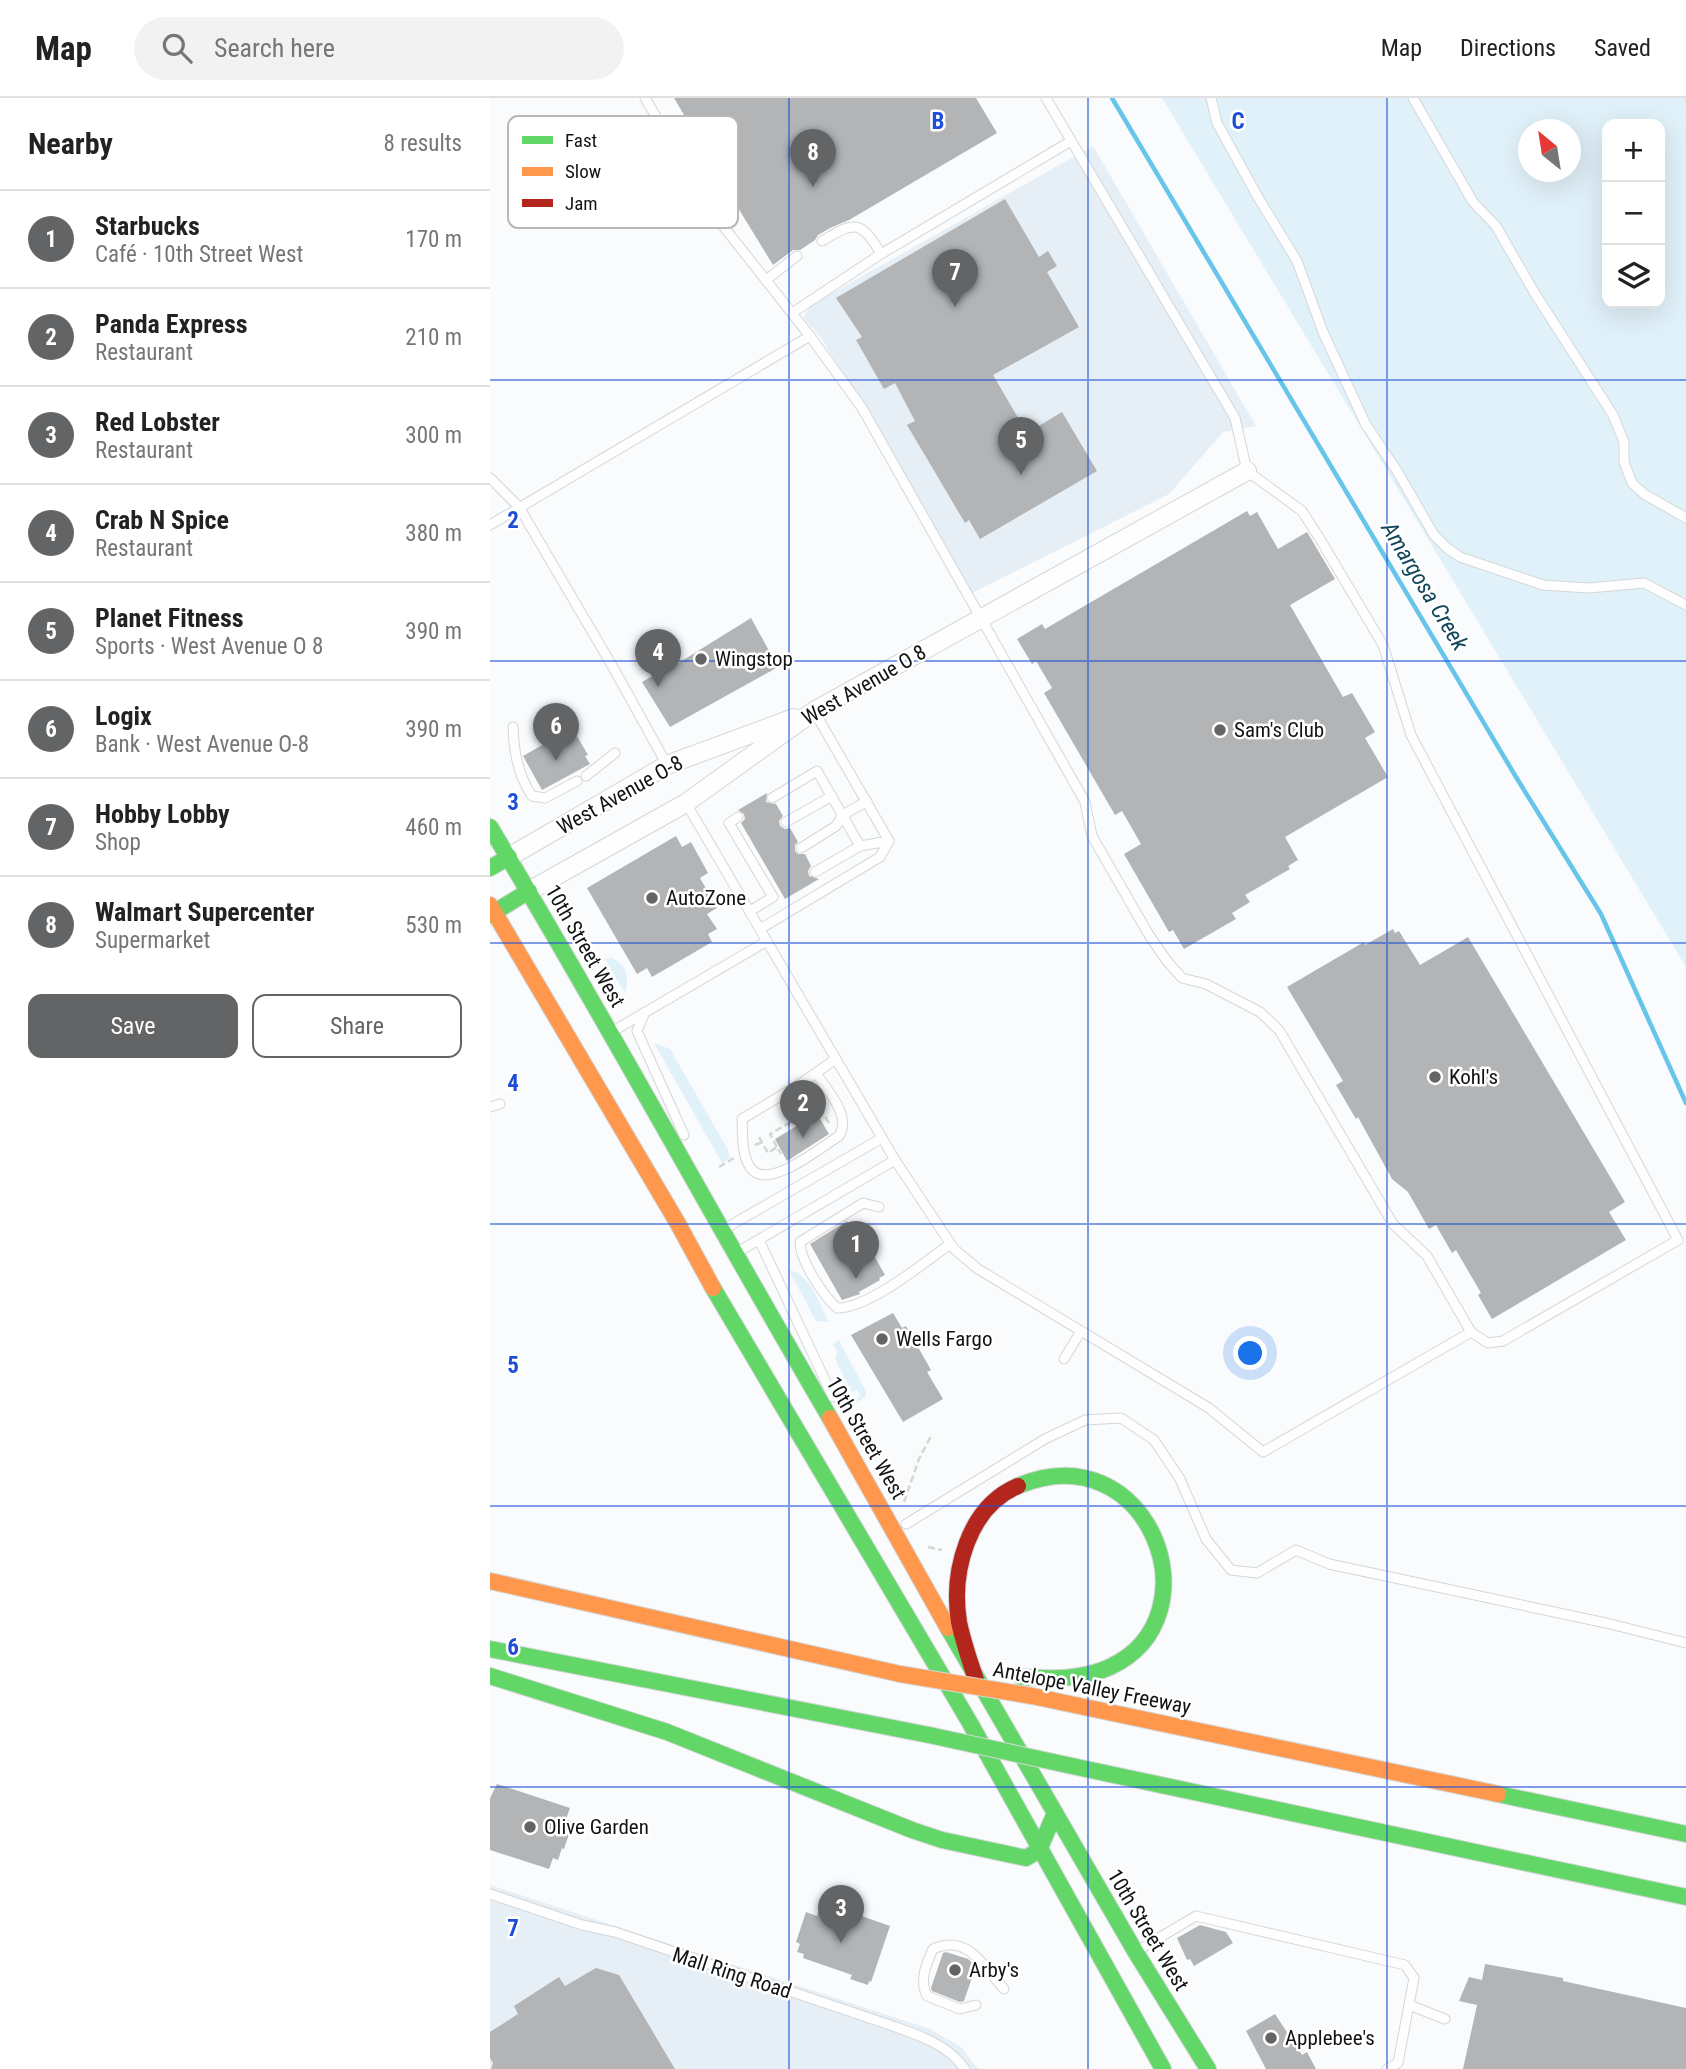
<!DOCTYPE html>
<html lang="en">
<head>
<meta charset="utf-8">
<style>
  body { margin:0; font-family:"Roboto Condensed",sans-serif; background:#f2f2f2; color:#222 }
  .controls { position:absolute; right:21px; top:21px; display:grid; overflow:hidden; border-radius:14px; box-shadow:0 7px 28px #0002 }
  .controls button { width:63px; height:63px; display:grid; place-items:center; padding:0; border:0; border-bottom:2px solid #e0e0e0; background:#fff; color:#222; font:35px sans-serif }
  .compass { position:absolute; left:1028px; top:21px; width:63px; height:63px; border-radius:50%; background:#fff; box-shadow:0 7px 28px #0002; rotate:330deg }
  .you { position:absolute; left:761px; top:1256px; width:24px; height:24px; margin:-18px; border:5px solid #fff; border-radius:50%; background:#1a73e8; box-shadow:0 0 0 10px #1a73e833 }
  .badge { display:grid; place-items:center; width:46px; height:46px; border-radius:50%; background:#626466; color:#fff; font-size:23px; font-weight:700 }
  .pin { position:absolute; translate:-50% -58px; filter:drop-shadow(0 2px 4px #0008) }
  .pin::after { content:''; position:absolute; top:37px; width:24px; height:21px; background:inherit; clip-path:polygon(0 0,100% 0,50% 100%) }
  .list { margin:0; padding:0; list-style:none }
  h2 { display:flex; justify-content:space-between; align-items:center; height:91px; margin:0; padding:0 28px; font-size:30px }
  h2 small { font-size:23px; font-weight:400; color:#767676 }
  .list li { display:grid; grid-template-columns:46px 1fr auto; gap:21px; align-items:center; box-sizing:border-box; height:98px; padding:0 28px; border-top:2px solid #e0e0e0 }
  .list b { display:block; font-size:26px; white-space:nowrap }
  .list p { margin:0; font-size:23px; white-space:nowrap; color:#767676 }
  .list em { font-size:23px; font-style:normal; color:#767676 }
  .actions { display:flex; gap:14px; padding:21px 28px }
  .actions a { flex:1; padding:16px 0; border:2px solid #626466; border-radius:14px; text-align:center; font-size:24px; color:#626466 }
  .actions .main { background:#626466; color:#fff }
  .icon { flex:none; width:38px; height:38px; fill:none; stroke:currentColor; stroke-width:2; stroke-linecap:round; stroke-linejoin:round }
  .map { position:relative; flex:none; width:1196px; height:1971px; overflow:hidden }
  header { display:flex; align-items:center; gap:42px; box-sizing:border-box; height:98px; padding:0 35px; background:#fff; border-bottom:2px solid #e0e0e0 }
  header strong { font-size:33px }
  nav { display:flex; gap:38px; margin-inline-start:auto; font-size:24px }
  .search { width:490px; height:63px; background:#f2f2f2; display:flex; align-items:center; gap:18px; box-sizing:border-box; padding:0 24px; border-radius:38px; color:#767676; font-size:26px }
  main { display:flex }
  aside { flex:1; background:#fff }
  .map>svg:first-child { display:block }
  .built { fill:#e6eff5 }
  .green { fill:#e1f1f9; fill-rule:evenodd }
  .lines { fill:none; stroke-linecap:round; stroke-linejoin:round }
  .stream { stroke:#66c5e9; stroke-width:4.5 }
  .building { fill:#b2b4b6 }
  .lane-casing { stroke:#d4d7d8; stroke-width:11 }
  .street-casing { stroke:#d4d7d8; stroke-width:20 }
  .fast-casing { stroke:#d4d7d8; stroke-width:18 }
  .slow-casing { stroke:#d4d7d8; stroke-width:18 }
  .jam-casing { stroke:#d4d7d8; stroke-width:18 }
  .path { stroke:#d5d6d6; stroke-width:2.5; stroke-dasharray:7 3.5; stroke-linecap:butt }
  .lane { stroke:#fefeff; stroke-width:9 }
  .street { stroke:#fefeff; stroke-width:18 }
  .fast { stroke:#63d668; stroke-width:16 }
  .slow { stroke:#ff974d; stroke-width:16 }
  .jam { stroke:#b3261e; stroke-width:16 }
  .fast-bridge-casing { stroke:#d6d8d9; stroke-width:18; stroke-linecap:butt }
  .slow-bridge-casing { stroke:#d6d8d9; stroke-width:18; stroke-linecap:butt }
  .fast-bridge { stroke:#63d668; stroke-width:16 }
  .slow-bridge { stroke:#ff974d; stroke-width:16 }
  .grid { fill:none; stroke:#1d4ed8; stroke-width:2; stroke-opacity:0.55 }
  .poi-dot { fill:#626466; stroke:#fff; stroke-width:2.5 }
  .labels { text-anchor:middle; stroke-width:5; stroke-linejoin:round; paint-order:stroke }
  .poi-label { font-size:21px; fill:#111315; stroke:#fff; text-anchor:start }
  .street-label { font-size:21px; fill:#111315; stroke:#fff }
  .water-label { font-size:23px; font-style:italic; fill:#10455a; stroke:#fff }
  .key { fill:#fff; stroke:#b8b8b9; stroke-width:2 }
  .key-label { font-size:19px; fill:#111315 }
  .grid-label { font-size:23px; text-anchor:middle; font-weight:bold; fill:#1d4ed8; stroke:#fff; stroke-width:5; stroke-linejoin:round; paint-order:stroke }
</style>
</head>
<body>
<header>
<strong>Map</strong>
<div class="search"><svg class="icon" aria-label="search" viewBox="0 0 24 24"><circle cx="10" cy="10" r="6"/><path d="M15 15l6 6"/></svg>Search here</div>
<nav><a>Map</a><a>Directions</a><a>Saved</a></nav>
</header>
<main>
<aside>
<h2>Nearby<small>8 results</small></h2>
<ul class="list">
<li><span class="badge">1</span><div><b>Starbucks</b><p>Café · 10th Street West</p></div><em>170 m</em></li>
<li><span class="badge">2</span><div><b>Panda Express</b><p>Restaurant</p></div><em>210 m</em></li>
<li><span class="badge">3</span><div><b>Red Lobster</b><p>Restaurant</p></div><em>300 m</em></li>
<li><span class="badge">4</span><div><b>Crab N Spice</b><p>Restaurant</p></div><em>380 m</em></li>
<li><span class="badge">5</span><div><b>Planet Fitness</b><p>Sports · West Avenue O 8</p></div><em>390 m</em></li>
<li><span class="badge">6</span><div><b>Logix</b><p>Bank · West Avenue O-8</p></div><em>390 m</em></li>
<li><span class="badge">7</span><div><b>Hobby Lobby</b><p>Shop</p></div><em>460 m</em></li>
<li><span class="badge">8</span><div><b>Walmart Supercenter</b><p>Supermarket</p></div><em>530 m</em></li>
</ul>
<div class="actions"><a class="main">Save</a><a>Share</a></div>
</aside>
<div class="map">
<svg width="1196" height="1971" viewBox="0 0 1196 1971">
  <rect width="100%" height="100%" fill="#f9fbfd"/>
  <g class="built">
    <polygon points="603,48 766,328 733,334 679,396 482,495 332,241 313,219 321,207"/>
    <polygon points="0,1787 440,1931 471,1949 488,1971 0,1971"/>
  </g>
  <g class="green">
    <path d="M672,0h524v869zM1117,26h53v179h-53zM1038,32h42v42h-42z"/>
    <path d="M122,860c16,7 17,21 13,35l-20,-34z"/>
    <polygon points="164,945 180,951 238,1052 240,1060 232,1065"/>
    <path d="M299,1172c22,4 30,34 40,52l-13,-1z"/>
    <polygon points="349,1242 376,1294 376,1298 367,1305 366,1302 370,1298 367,1292 362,1294 345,1261 348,1254 343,1246"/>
  </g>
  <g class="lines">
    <polyline class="stream" points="622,0 1026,679 1111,816 1196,1005"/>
  </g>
  <g class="building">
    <polygon points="184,0 486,0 507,35 359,122 340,130 328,137 325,142 310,152 303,152 283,167 242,100 239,102 225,79 229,76"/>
    <polygon points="515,101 549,159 558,153 567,168 557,174 589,229 503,277 537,335 572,314 607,373 490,441 479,422 475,425 417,327 425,323 405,285 394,291 366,242 372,239 346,200"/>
    <polygon points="757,413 760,418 767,414 788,451 817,434 845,481 800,507 853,599 862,595 885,634 875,640 898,679 795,739 808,762 798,768 800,771 755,797 760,804 742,815 746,821 694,851 683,832 679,834 634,756 651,746 632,713 625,717 554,595 562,590 546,563 542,566 527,541 552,526 555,531"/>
    <polygon points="261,520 288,569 180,629 152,584 173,572 174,574"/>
    <polygon points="80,631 84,640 87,638 98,657 95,658 100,666 52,692 33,658"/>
    <polygon points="277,695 276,704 286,706 293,718 289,723 290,728 295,731 300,730 308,744 305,747 305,753 308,756 315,756 321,768 318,773 319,778 329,781 295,801 251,725 255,721 254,716 248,712"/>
    <polygon points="186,738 192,749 201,744 218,775 210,780 227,810 217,816 227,831 218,836 222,844 162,879 157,870 147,876 97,790"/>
    <polygon points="903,831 905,835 909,833 930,867 978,839 1135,1104 1119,1114 1136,1142 1002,1221 988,1197 991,1195 966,1152 962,1155 946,1127 939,1131 918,1094 902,1081 868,1019 866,1021 846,987 853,983 797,889 874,844 875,847"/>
    <polygon points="327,1016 339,1036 297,1063 285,1041"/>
    <polygon points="357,1123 374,1152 379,1149 395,1177 389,1180 390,1182 369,1194 370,1196 352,1202 320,1146"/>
    <polygon points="403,1215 412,1230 416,1228 441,1272 437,1274 453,1301 413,1324 361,1237"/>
    <polygon points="7,1686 80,1710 76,1721 81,1723 77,1735 79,1736 74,1751 72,1750 68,1762 63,1760 59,1771 0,1752 0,1700"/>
    <polygon points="332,1804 400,1828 381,1884 379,1883 378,1887 360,1881 362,1877 313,1860 314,1856 307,1854 310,1846 306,1844 316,1814 327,1818"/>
    <polygon points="710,1827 736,1834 743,1845 704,1868 700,1861 697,1862 687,1840"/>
    <polygon points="456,1854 478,1861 486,1868 474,1903 470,1904 442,1893 441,1890 453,1855"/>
    <polygon points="995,1866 1073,1880 1073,1883 1196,1910 1196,1971 973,1971 987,1907 969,1903 979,1879 992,1882"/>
    <polygon points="106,1870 129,1877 185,1971 1,1971 3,1965 0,1960 0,1934 28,1916 24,1908 69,1879 75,1888"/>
    <polygon points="785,1916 812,1957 817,1954 826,1971 776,1971 756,1933"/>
  </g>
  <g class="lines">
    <g class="lane-casing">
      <g id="lane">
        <polyline points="155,0 222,114 320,238 372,310 595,704 602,738 659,837 677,863 692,880 716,886 770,914 789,932 903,1126 937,1158 981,1234 773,1354 719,1310 488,1171 464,1151 405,1062 196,705"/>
        <polyline points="556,0 745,320 757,373 812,413 830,441 893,547 921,637 1188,1142 1013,1243 998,1245 981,1234"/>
        <polyline points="721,0 727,25 769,101 807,163 833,234 876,327 907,373 944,437 957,450 970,459 1053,487 1099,490 1154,485 1196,507"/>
        <polyline points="923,0 983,104 1006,128 1044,194 1123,317 1134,344 1134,364 1142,385 1154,396 1196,420"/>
        <path d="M332,143c33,-20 39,-21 59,13"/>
        <polyline points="276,182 307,158"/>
        <polyline points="302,215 391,156 581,43"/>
        <polyline points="0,380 29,409 124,571 177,667"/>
        <polyline points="0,427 320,238"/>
        <polyline points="324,613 399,743"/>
        <path d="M23,629c1,26 5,48 19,69l13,2 32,-17"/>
        <polyline points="96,678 125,655"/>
        <polyline points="282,700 327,673 370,748"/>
        <polyline points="248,719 239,725 283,799 260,813"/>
        <polyline points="296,724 342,698"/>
        <polyline points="311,750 346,728 353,717 377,703"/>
        <polyline points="325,774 370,748 399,743"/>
        <polyline points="270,831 390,759 399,743"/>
        <polyline points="155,914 147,933 194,1037"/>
        <polyline points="125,932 277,843"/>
        <path d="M326,975c11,18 36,42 23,63 -18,11 -73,57 -89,31 -9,-14 -7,-33 -8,-48l55,-33 39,-27"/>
        <polyline points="0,1009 10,1006"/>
        <path d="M389,1109l-16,-4 -63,39c0,19 23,53 37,66 32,0 87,-45 113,-64"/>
        <polyline points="236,1130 392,1040"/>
        <polyline points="269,1142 343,1299"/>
        <polyline points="246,1155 405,1062"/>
        <polyline points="574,1261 591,1233"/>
        <polyline points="416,1426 555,1341 595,1322 631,1320 664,1342 690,1381 716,1441 741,1472 767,1475 806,1452 839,1466 1116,1525 1196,1545"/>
        <path d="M0,1796l92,31 33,7 269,91c30,11 62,19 81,46"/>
        <polyline points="647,1853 706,1818 915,1867 924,1880 908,1965 897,1971"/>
        <path d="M486,1907l-16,4 -33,-13c-8,-17 -1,-31 6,-47 35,-16 51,18 71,40"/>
        <polyline points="919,1907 955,1921"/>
      </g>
    </g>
    <g class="street-casing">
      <g id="street">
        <polyline points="19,759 177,667 304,620"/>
        <polyline points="39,793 196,705 324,613 757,373"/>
      </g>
    </g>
    <g class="fast-casing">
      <g id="fast">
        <path d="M0,729c117,194 225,395 340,591"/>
        <polyline points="0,770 19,759"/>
        <polyline points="0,817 39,793"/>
        <polyline points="223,1190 480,1625 673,1971"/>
        <path d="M528,1388c130,-55 201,130 92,181 -28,13 -59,12 -89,10"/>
        <polyline points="458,1530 645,1853 718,1971"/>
        <polyline points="0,1551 439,1637"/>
        <polyline points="0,1578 177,1634 422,1732 452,1742 536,1760 549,1752 565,1715"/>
        <polyline points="582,1668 1196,1799"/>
        <polyline points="1008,1696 1196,1736"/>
      </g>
    </g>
    <g class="slow-casing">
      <g id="slow">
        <polyline points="0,807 187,1124 223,1190"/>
        <polyline points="340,1320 458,1530"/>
        <polyline points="0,1483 410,1576"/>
        <polyline points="542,1598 1008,1696"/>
      </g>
    </g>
    <g class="jam-casing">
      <path id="jam" d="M486,1582c-6,-19 -13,-38 -17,-58 -8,-50 9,-115 59,-136"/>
    </g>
    <g class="path">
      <polyline points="269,1039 278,1055 287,1049 291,1056"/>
      <polyline points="265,1047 272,1044"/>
      <polyline points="287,1049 280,1036 329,1008 340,1027"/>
      <polyline points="229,1069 244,1060"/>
      <polyline points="414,1404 429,1361 441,1338"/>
      <polyline points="438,1449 452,1452"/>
    </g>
    <use href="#lane" class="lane"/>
    <use href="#street" class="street"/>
    <use href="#fast" class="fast"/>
    <use href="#slow" class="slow"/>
    <use href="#jam" class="jam"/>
    <g class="fast-bridge-casing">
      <polyline id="fast-bridge" points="439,1637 582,1668"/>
    </g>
    <g class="slow-bridge-casing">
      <polyline id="slow-bridge" points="410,1576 542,1598"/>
    </g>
    <use href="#fast-bridge" class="fast-bridge"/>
    <use href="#slow-bridge" class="slow-bridge"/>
  </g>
  <path class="grid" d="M299,0v1971M598,0v1971M897,0v1971M0,282h1196M0,563h1196M0,845h1196M0,1126h1196M0,1408h1196M0,1689h1196"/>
  <g class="poi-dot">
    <circle cx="211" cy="561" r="7"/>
    <circle cx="730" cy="632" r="7"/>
    <circle cx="162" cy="800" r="7"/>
    <circle cx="945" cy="979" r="7"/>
    <circle cx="392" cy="1241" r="7"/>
    <circle cx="40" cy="1729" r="7"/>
    <circle cx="465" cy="1872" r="7"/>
    <circle cx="781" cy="1940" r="7"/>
  </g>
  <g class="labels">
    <g class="poi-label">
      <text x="225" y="568">Wingstop</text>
      <text x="744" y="639">Sam's Club</text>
      <text x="176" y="807">AutoZone</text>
      <text x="959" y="986">Kohl's</text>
      <text x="406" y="1248">Wells Fargo</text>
      <text x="54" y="1736">Olive Garden</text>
      <text x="479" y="1879">Arby's</text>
      <text x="795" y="1947">Applebee's</text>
    </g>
    <g class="street-label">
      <text transform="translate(374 587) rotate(-30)" y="7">West Avenue O 8</text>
      <text transform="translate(130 697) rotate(-29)" y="7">West Avenue O-8</text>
      <text transform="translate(95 848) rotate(60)" y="7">10th Street West</text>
      <text transform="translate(376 1340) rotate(60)" y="7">10th Street West</text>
      <text transform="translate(602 1590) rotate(11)" y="7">Antelope Valley Freeway</text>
      <text transform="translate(658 1832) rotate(59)" y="7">10th Street West</text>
      <text transform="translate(242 1875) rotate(18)" y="7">Mall Ring Road</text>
    </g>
    <g class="water-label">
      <text transform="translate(935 488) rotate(59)" y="8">Amargosa Creek</text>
    </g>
  </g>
  <rect x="18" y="18" width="230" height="112" rx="10" class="key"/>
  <rect x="32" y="38" width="31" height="8" fill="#63d668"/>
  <rect x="32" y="69" width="31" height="9" fill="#ff974d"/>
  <rect x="32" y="101" width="31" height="8" fill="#b3261e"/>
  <g class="key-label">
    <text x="75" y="49">Fast</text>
    <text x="75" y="80">Slow</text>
    <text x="75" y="112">Jam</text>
  </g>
  <g class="grid-label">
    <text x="448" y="31">B</text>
    <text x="748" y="31">C</text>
    <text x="23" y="430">2</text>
    <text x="23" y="712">3</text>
    <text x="23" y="993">4</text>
    <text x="23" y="1275">5</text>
    <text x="23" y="1557">6</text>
    <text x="23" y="1838">7</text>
  </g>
</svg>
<div class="controls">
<button>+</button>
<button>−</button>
<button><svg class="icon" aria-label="layers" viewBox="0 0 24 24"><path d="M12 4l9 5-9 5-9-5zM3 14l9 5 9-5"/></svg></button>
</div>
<svg class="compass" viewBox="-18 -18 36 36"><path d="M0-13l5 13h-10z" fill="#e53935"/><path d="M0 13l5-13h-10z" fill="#767676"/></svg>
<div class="you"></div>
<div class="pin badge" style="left:366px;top:1181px">1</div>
<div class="pin badge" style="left:313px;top:1040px">2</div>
<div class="pin badge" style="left:351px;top:1845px">3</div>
<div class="pin badge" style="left:168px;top:589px">4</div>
<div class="pin badge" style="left:531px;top:377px">5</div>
<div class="pin badge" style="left:66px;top:663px">6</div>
<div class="pin badge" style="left:465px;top:209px">7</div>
<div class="pin badge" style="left:323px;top:89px">8</div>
</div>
</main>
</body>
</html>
